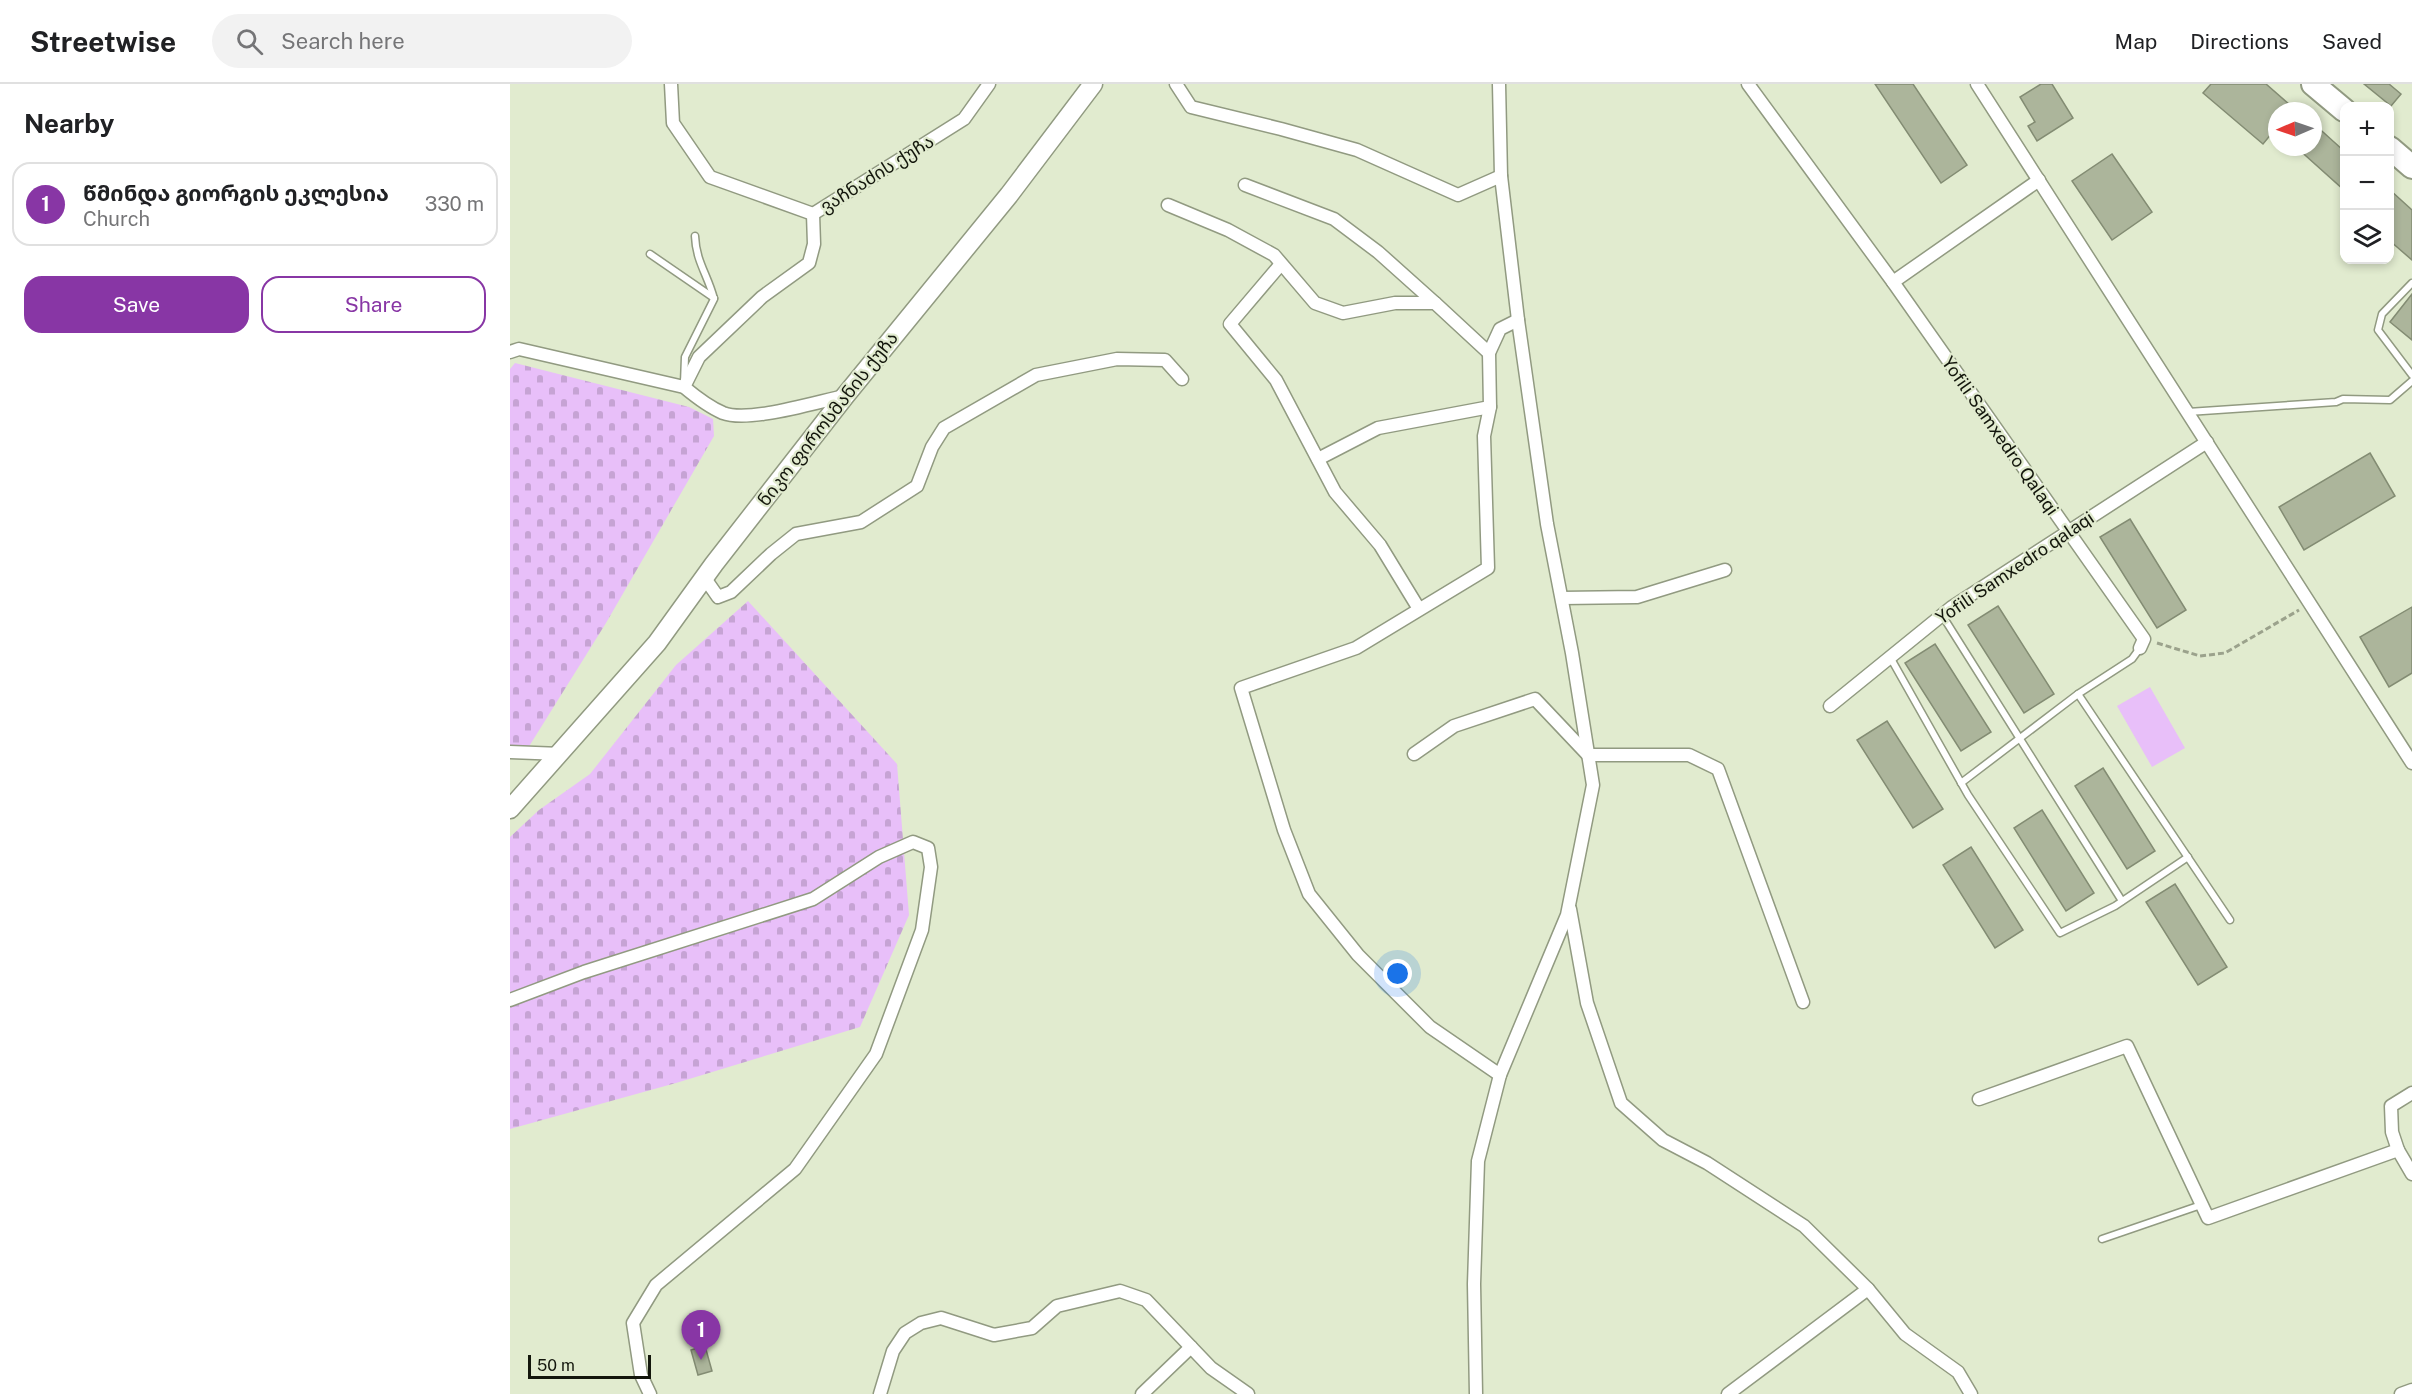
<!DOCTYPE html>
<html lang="en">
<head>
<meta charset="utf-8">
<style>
  body { margin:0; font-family:"Public Sans","Noto Sans Georgian",sans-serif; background:#f2f2f2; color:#202124 }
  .controls { position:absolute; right:18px; top:18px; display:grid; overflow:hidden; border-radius:12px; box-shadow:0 3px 9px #0003 }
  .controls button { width:54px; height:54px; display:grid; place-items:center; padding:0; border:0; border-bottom:2px solid #e0e0e0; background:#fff; color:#202124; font:30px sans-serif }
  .compass { position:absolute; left:1758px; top:18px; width:54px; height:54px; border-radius:50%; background:#fff; box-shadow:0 3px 9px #0003; rotate:268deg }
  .scale { position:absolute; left:18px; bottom:15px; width:123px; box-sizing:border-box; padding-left:6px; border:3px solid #13160c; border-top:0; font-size:16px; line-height:21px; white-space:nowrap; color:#13160c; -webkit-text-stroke:4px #e1ebcf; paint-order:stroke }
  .you { position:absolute; left:888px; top:890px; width:21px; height:21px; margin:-15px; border:4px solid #fff; border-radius:50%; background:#1a73e8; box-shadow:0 0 0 9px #1a73e833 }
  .badge { display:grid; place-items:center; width:39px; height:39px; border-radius:50%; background:#8836a5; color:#fff; font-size:20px; font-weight:700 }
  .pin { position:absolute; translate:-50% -50px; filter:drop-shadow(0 2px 3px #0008) }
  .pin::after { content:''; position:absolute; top:32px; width:21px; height:18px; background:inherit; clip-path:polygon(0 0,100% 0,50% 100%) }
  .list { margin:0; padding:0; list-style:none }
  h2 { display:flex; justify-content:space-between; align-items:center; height:78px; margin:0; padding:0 24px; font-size:26px }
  h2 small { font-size:20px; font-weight:400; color:#757577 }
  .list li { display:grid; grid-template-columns:39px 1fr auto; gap:18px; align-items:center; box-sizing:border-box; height:84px; margin:0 12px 12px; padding:0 12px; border:2px solid #e0e0e0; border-radius:18px }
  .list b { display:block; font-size:22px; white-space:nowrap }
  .list p { margin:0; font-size:20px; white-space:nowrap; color:#757577 }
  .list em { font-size:20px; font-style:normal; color:#757577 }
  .actions { display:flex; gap:12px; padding:18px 24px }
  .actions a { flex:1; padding:14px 0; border:2px solid #8836a5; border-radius:18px; text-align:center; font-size:21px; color:#8836a5 }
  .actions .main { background:#8836a5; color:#fff }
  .icon { flex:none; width:33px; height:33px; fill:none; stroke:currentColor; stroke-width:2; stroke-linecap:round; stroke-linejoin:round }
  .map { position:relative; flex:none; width:1902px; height:1310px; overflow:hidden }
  header { display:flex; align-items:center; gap:36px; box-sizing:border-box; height:84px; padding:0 30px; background:#fff; border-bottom:2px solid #e0e0e0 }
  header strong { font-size:28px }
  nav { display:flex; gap:33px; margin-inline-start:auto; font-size:21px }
  .search { width:420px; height:54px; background:#f2f2f2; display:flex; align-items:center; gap:15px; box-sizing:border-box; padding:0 21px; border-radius:33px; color:#757577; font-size:22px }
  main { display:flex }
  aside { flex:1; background:#fff }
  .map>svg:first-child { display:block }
  .grass { fill:#e8bff9 }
  .cemetery { fill:url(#cemetery-stones) }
  .building { fill:#acb59b; stroke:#838c73; stroke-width:1.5 }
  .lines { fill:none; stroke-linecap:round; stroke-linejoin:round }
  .lane-casing { stroke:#919a81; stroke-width:9 }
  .street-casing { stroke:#919a81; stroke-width:15 }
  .secondary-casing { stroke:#919a81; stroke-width:21 }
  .highway-casing { stroke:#919a81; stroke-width:26 }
  .path { stroke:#9ba28c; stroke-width:3; stroke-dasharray:6 3; stroke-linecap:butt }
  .lane { stroke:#fff; stroke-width:6 }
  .street { stroke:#fff; stroke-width:12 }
  .secondary { stroke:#fff; stroke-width:18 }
  .highway { stroke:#fff; stroke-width:22 }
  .labels { text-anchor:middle; stroke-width:4.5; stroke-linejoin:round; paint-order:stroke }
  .street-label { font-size:18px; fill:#13160c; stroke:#e1ebcf }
</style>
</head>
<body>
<header>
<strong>Streetwise</strong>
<div class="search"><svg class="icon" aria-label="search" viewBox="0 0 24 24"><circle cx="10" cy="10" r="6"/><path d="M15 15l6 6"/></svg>Search here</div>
<nav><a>Map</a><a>Directions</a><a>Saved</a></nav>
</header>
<main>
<aside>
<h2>Nearby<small></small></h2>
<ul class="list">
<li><span class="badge">1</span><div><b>წმინდა გიორგის ეკლესია</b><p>Church</p></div><em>330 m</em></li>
</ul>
<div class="actions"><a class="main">Save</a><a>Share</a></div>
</aside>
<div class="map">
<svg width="1902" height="1310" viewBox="0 0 1902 1310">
  <defs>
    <pattern id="cemetery-stones" width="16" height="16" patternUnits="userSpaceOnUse" patternTransform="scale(1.5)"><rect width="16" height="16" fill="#e8bff9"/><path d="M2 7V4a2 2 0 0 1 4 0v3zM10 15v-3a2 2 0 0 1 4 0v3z" fill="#c6a3d4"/></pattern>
  </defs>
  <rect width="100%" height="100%" fill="#e1ebcf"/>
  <polygon class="grass" points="1640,603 1675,664 1642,683 1607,622"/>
  <g class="cemetery">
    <polygon points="5,279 179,323 203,335 204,352 96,539 18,664 0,662 0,285"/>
    <polygon points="238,517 387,680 399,831 350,943 166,999 0,1045 0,753 29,726 80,690 166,581"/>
  </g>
  <g class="building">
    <polygon points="1365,0 1403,0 1457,81 1431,99"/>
    <polygon points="1531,0 1542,0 1563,34 1527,57 1518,42 1525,38 1510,13"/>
    <polygon points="1701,0 1756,0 1787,27 1767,27 1767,43 1753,60 1693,9"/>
    <polygon points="1854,0 1879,0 1891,10 1881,22"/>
    <polygon points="1803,39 1834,67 1834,106 1786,63 1803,63"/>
    <polygon points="1602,70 1642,128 1602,156 1562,97"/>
    <polygon points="1880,106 1902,126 1902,176 1880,157"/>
    <polygon points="1902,210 1902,256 1880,238"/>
    <polygon points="1860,369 1885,412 1794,466 1769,423"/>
    <polygon points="1620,435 1676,526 1647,544 1590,453"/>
    <polygon points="1488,522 1544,610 1514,629 1458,541"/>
    <polygon points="1902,523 1902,589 1879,603 1850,553"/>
    <polygon points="1425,560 1481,648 1451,667 1395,579"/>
    <polygon points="1377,637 1433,725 1403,744 1347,656"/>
    <polygon points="1593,684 1645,767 1617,785 1565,702"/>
    <polygon points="1532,726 1584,809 1556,827 1504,744"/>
    <polygon points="1461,763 1513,846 1485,864 1433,781"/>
    <polygon points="1665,800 1717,883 1688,901 1636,818"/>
    <polygon points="195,1262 202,1287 188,1291 181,1266"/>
  </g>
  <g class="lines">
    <g class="lane-casing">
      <g id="lane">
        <polyline points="140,170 204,214"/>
        <polyline points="1902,199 1872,230 1868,246 1902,291"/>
        <path d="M174,299l1,-26 29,-58c-6,-24 -18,-37 -19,-63"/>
        <polyline points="1678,328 1826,318 1833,315 1880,316 1902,297"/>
        <polyline points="1432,531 1612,817"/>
        <polyline points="1380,573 1458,711 1550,849 1605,822 1678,773"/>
        <polyline points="1568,610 1720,836"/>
        <polyline points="1451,699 1568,610 1622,575 1630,564"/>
        <polyline points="1592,1155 1691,1121"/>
      </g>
    </g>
    <g class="street-casing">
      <g id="street">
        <polyline points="161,0 163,39 200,93 303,130 454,35 479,0"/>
        <polyline points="666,0 681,23 771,45 847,66 948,111 991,92"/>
        <polyline points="1238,0 1383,198 1634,555 1630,564"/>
        <polyline points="1467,0 1902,679"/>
        <polyline points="735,101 824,135 868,168 925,219"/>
        <polyline points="658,121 718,146 764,171 805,219 833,229 885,219 925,219 979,269"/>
        <polyline points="771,180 720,240 766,296 825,408 870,461 909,525"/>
        <polyline points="1383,198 1529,96"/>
        <path d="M0,268l9,-3 165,38c12,10 25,20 39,26 26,10 93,-11 122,-17"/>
        <polyline points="174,303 189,273 252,213 299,179 304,160 303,130"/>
        <polyline points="808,375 868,344 980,323"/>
        <polyline points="194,493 208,513 221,508 261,470 286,450 351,438 407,402 422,363 434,344 526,291 607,275 655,276 672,295"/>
        <polyline points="1052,514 1127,513 1215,486"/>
        <polyline points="1320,622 1442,523 1697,358"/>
        <polyline points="0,668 51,670"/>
        <polyline points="904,670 944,642 1025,615 1078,671 1179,671 1208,685 1293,918"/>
        <polyline points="1060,825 1077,919 1111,1019 1153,1056 1197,1079 1294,1142 1358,1205 1395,1250 1448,1288 1461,1310"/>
        <polyline points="0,916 74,888 303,815 369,773 403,758 418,764 421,783 412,846 366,970 285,1085 146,1201 123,1239 131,1291 140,1310"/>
        <polyline points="990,991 920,943 848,871 799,810 774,746 731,604 846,564 978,484 974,352 980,323 979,269 990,245 1008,236"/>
        <polyline points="1469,1015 1617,962 1698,1134 1888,1066 1902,1090"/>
        <polyline points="1888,1066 1882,1048 1881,1022 1902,1009"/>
        <polyline points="370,1310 383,1267 395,1249 411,1239 431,1234 484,1251 522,1244 547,1222 610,1207 636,1216 701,1284 738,1310"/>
        <polyline points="632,1310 681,1263"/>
        <polyline points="966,1310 964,1200 968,1077 990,991 1057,831 1083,701 1062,569 1037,440 1008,236 991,92 989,0"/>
        <polyline points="1218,1310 1358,1205"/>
        <polyline points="1891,1310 1902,1306"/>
      </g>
    </g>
    <g class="secondary-casing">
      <polyline id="secondary" points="0,725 147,559 204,480 335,312 499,111 583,0"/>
    </g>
    <g class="highway-casing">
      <g id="highway">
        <polyline points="1803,0 1834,26"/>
        <polyline points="1880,64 1902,83"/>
      </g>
    </g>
    <polyline class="path" points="1647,559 1690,572 1715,569 1789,526"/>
    <use href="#lane" class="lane"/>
    <use href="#street" class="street"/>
    <use href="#secondary" class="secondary"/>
    <use href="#highway" class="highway"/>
  </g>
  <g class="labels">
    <g class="street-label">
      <text transform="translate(367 90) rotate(-32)" y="6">ვაჩნაძის ქუჩა</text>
      <text transform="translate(318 335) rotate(-52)" y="6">ნიკო ფიროსმანის ქუჩა</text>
      <text transform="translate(1490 352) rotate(55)" y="6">Yofili Samxedro Qalaqi</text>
      <text transform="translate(1505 484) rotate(-34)" y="6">Yofili Samxedro qalaqi</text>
    </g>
  </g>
</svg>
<div class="controls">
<button>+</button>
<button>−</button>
<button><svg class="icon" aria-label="layers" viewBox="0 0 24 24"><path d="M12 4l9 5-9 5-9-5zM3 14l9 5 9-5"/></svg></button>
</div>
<svg class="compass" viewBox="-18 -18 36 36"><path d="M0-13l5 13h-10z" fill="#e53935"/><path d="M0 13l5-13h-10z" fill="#757577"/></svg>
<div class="scale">50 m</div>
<div class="you"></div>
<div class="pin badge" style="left:191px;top:1276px">1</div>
</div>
</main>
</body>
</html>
